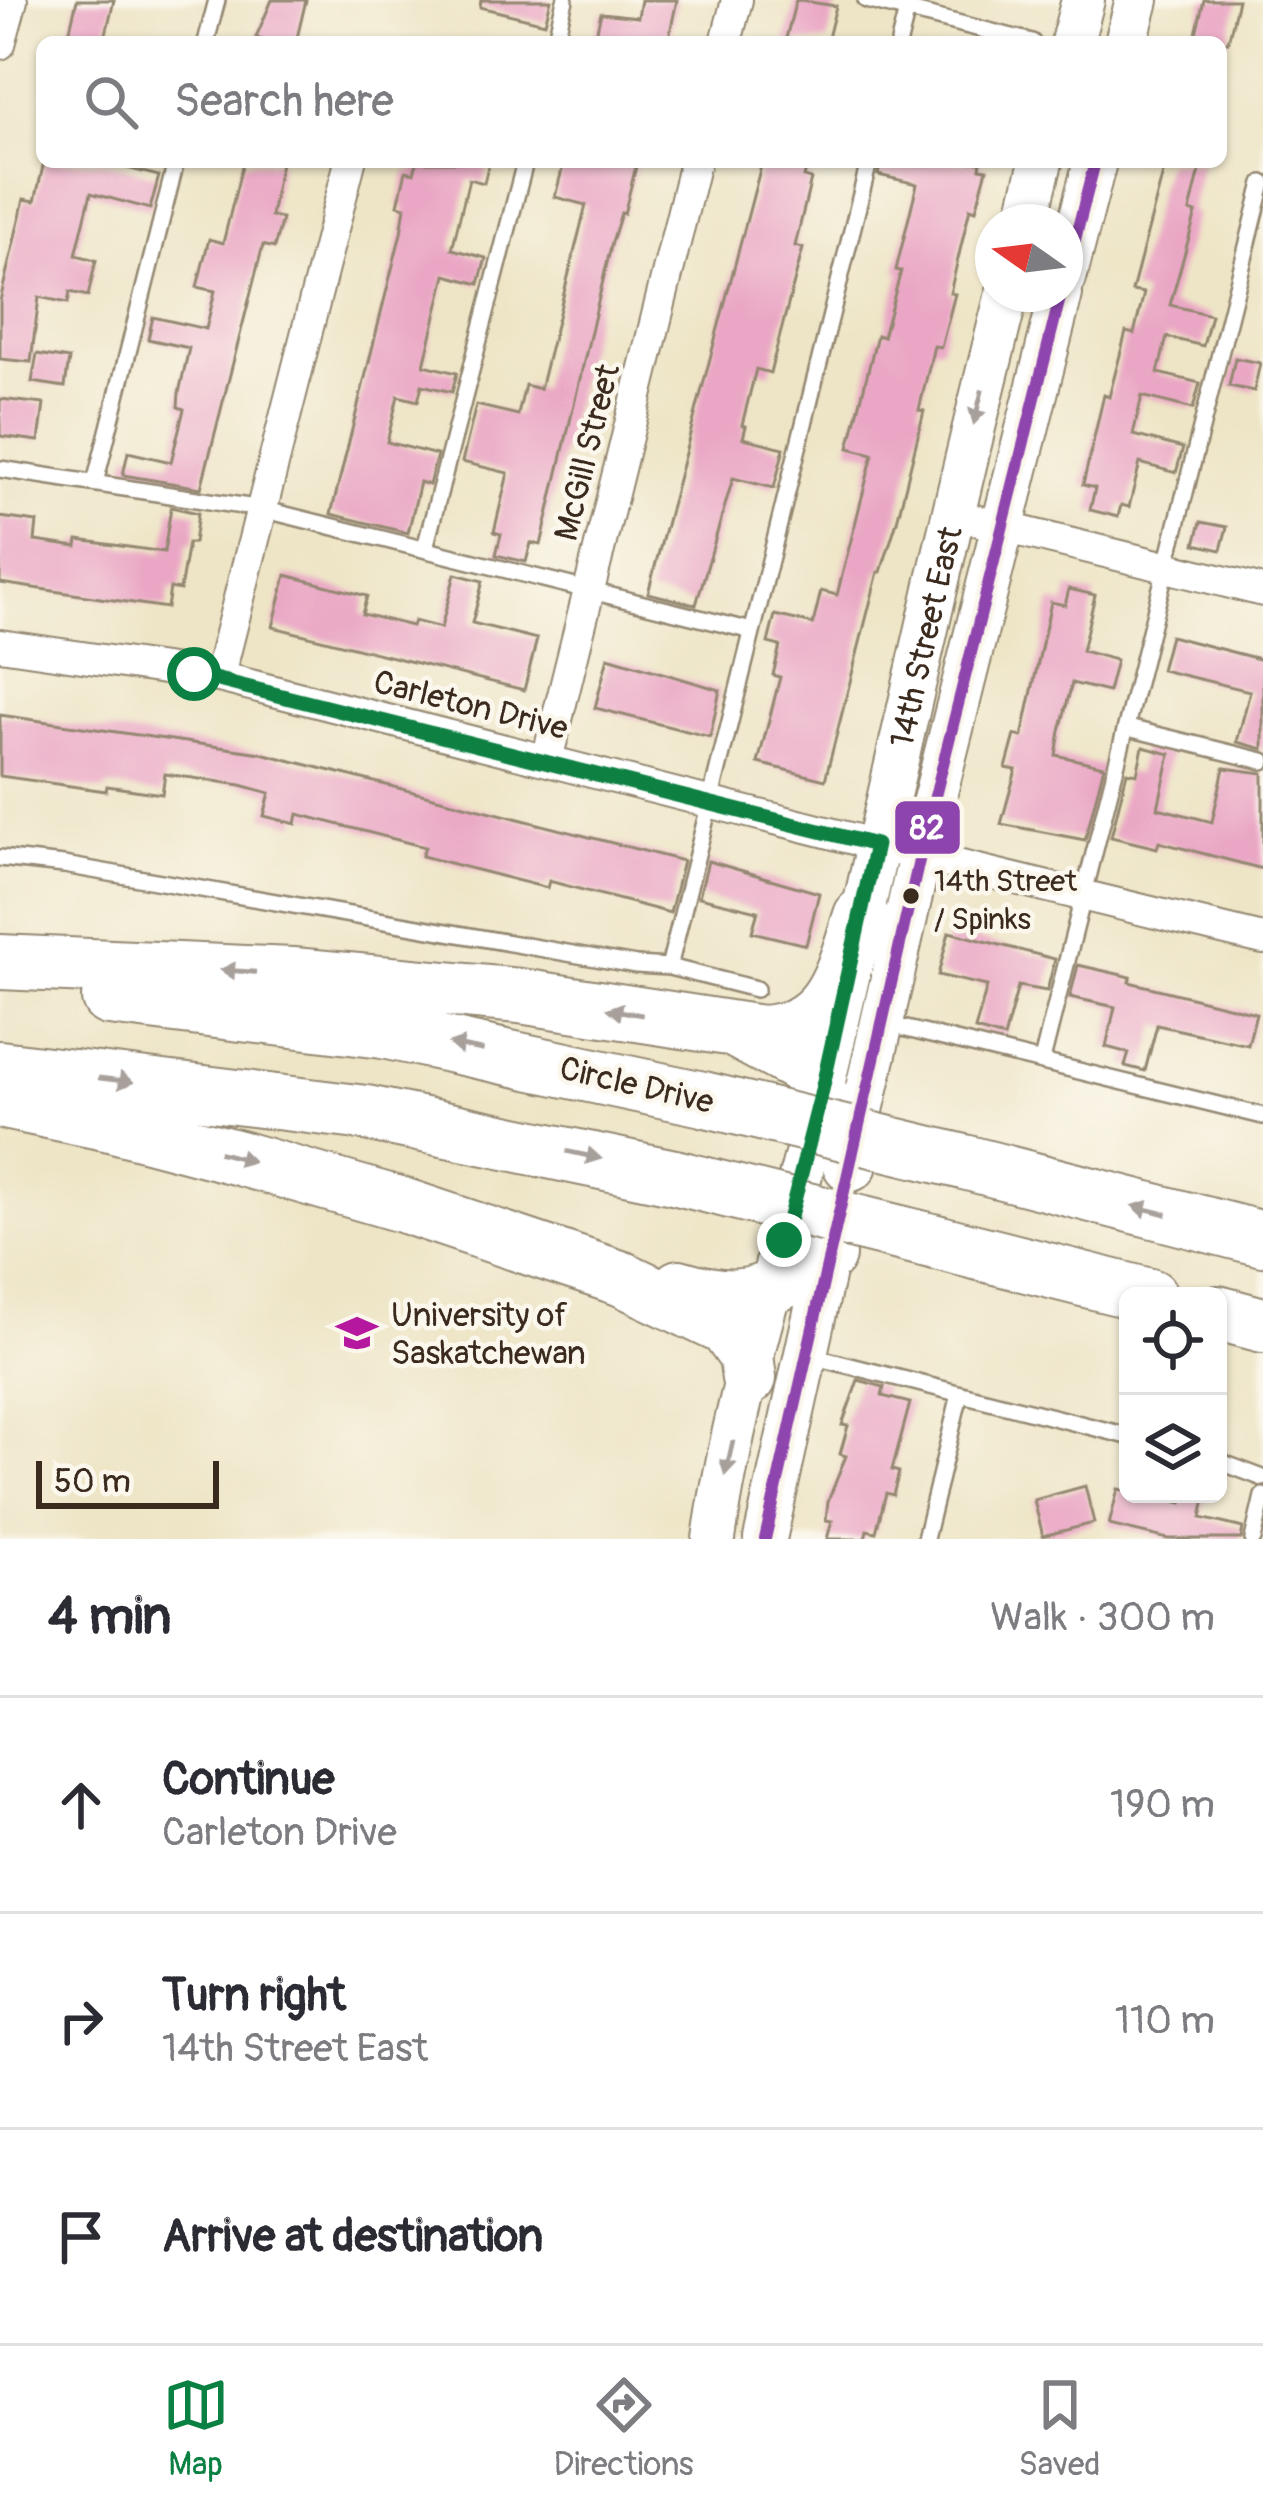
<!DOCTYPE html>
<html lang="en">
<head>
<meta charset="utf-8">
<style>
  body { margin:0; font-family:Pangolin,sans-serif; background:#f7f7f7; color:#2b2b33 }
  .controls { position:absolute; right:36px; bottom:36px; display:grid; overflow:hidden; border-radius:18px; box-shadow:0 3px 9px #0004 }
  .controls button { width:108px; height:108px; display:grid; place-items:center; padding:0; border:0; border-bottom:3px solid #e1e1e2; background:#fff; color:#2b2b33; font:60px sans-serif }
  .compass { position:absolute; left:975px; top:204px; width:108px; height:108px; border-radius:50%; background:#fff; box-shadow:0 3px 9px #0004; rotate:284deg }
  .scale { position:absolute; left:36px; bottom:30px; width:183px; box-sizing:border-box; padding-left:12px; border:6px solid #3b2a1e; border-top:0; font-size:33px; line-height:42px; white-space:nowrap; color:#3b2a1e; -webkit-text-stroke:9px #fbf7ec; paint-order:stroke }
  .stop { position:absolute; width:36px; height:36px; margin:-27px; border:9px solid #0b8043; border-radius:50%; background:#fff }
  .stop.end { background:#0b8043; border-color:#fff; box-shadow:0 3px 12px #0008 }
  .list { margin:0; padding:0; list-style:none }
  h2 { display:flex; justify-content:space-between; align-items:center; height:156px; margin:0; padding:0 48px; font-size:51px }
  h2 small { font-size:39px; font-weight:400; color:#7c7c81 }
  .list li { display:grid; grid-template-columns:78px 1fr auto; gap:36px; align-items:center; box-sizing:border-box; height:216px; padding:0 48px; border-top:3px solid #e1e1e2 }
  .list b { display:block; font-size:45px; white-space:nowrap }
  .list p { margin:0; font-size:39px; white-space:nowrap; color:#7c7c81 }
  .list em { font-size:39px; font-style:normal; color:#7c7c81 }
  .icon { flex:none; width:66px; height:66px; fill:none; stroke:currentColor; stroke-width:2; stroke-linecap:round; stroke-linejoin:round }
  .map { position:relative; flex:none; width:1263px; height:1539px; overflow:hidden }
  .search { position:absolute; background:#fff; box-shadow:0 3px 9px #0004; left:36px; right:36px; top:36px; height:132px; display:flex; align-items:center; gap:30px; box-sizing:border-box; padding:0 42px; border-radius:18px; color:#7c7c81; font-size:45px }
  .sheet { height:804px; background:#fff }
  nav { display:flex; justify-content:space-around; align-items:center; box-sizing:border-box; height:168px; border-top:3px solid #e1e1e2; background:#fff; font-size:33px; color:#7c7c81 }
  nav a { display:grid; justify-items:center; gap:6px }
  nav .on { color:#0b8043 }
  .map>svg:first-child { display:block }
  .building { fill:#eaa7c5 }
  .lines { fill:none; stroke-linecap:round; stroke-linejoin:round }
  .lane-casing { stroke:#948872; stroke-width:20 }
  .street-casing { stroke:#948872; stroke-width:34 }
  .secondary-casing { stroke:#948872; stroke-width:46 }
  .highway-casing { stroke:#948872; stroke-width:58 }
  .lane { stroke:#fff; stroke-width:15 }
  .street { stroke:#fff; stroke-width:30 }
  .secondary { stroke:#fff; stroke-width:42 }
  .highway { stroke:#fff; stroke-width:54 }
  .highway-bridge-casing { stroke:#948872; stroke-width:58; stroke-linecap:butt }
  .highway-bridge { stroke:#fff; stroke-width:54 }
  .bus-1-casing { stroke:#fbf7ec; stroke-width:21 }
  .bus-1 { stroke:#8e44ad; stroke-width:12 }
  .oneway { fill:#a79f9a }
  .route { stroke:#0b8043; stroke-width:15 }
  .bus-dot { fill:#3b2a1e; stroke:#fbf7ec; stroke-width:4.5 }
  .labels { text-anchor:middle; stroke-width:9; stroke-linejoin:round; paint-order:stroke }
  .bus-label { font-size:30px; fill:#3b2a1e; stroke:#fbf7ec; text-anchor:start }
  .street-label { font-size:33px; fill:#3b2a1e; stroke:#fbf7ec }
  .poi-label { font-size:33px; fill:#3b2a1e; stroke:#fbf7ec; text-anchor:start }
  .line-badge { stroke:#fbf7ec; stroke-width:4.5 }
  .badge-label { font-size:33px; text-anchor:middle; font-weight:bold; fill:#fff }
</style>
</head>
<body>
<div class="map">
<svg width="1263" height="1539" viewBox="0 0 1263 1539">
  <rect width="100%" height="100%" fill="#fbf7ec"/>
  <filter id="ink" filterUnits="userSpaceOnUse"><feTurbulence type="fractalNoise" baseFrequency=".00833" numOctaves="2"/><feDisplacementMap in="SourceGraphic" scale="24" xChannelSelector="R" yChannelSelector="G"/><feConvolveMatrix kernelMatrix="1 2 1 2 8 2 1 2 1" color-interpolation-filters="sRGB"/></filter>
  <filter id="wash" filterUnits="userSpaceOnUse"><feTurbulence type="fractalNoise" baseFrequency=".004" numOctaves="4" result="noise"/><feDisplacementMap in="SourceGraphic" scale="48" xChannelSelector="R" yChannelSelector="G"/><feGaussianBlur stdDeviation="2.7" result="paint"/><feColorMatrix in="noise" values="0 0 0 0 0 0 0 0 0 0 0 0 0 0 0 0 0 1.4 0 .05"/><feComposite in="paint" operator="in"/></filter>
  <g filter="url(#wash)">
    <rect width="100%" height="100%" fill="#eee5c6"/>
    <g id="blocks">
      <g class="building">
        <polygon points="77,0 114,0 104,42 67,42"/>
        <polygon points="272,0 306,0 296,42 266,42 256,37"/>
        <polygon points="481,0 551,0 545,23 480,7"/>
        <polygon points="641,0 677,0 668,42 594,42 601,13 638,17"/>
        <polygon points="796,0 836,6 827,42 785,42"/>
        <polygon points="1204,0 1238,0 1228,42 1194,42"/>
        <polygon points="44,162 103,162 159,176 150,209 91,193 76,255 96,260 88,296 70,292 68,303 39,297 31,362 0,359 0,301 24,199 35,201"/>
        <polygon points="243,162 281,162 271,216 282,219 274,248 263,245 201,488 123,475 128,452 171,462 184,409 178,407 179,393 189,348 148,339 153,317 206,329 215,291 197,287 209,239 223,243"/>
        <polygon points="417,162 489,162 484,183 469,179 452,249 486,258 479,284 446,275 424,365 457,373 452,392 422,385 418,401 398,396 387,442 437,455 429,485 420,482 408,533 331,514 401,233 405,207 398,205 406,171 414,173"/>
        <polygon points="564,162 637,162 624,214 621,213 612,242 541,545 531,543 526,562 496,555 501,534 494,532 508,473 462,462 476,405 518,415 525,385 540,389 586,205 555,197"/>
        <polygon points="762,162 808,162 804,177 811,179 795,246 803,248 770,373 756,369 742,425 746,426 743,438 784,448 774,488 733,478 696,605 648,593"/>
        <polygon points="881,162 981,162 980,168 987,169 976,210 970,208 950,293 955,294 941,347 934,346 919,410 924,411 897,521 881,572 878,572 825,780 758,763 780,677 773,675 780,646 768,643 775,615 813,624 821,591 837,595 873,454 849,448 877,335 883,337 901,271 896,270 917,184 878,175"/>
        <polygon points="1166,162 1202,162 1190,211 1196,213 1170,305 1211,315 1203,346 1167,337 1158,373 1200,383 1193,409 1142,396 1133,435 1183,448 1176,473 1140,463 1129,507 1121,505 1118,517 1090,510 1095,488 1083,485 1104,395 1109,397 1126,332 1134,334 1144,293 1132,291"/>
        <polygon points="37,354 69,359 65,387 32,382"/>
        <polygon points="1235,358 1260,363 1254,391 1229,386"/>
        <polygon points="0,399 44,404 39,441 0,436"/>
        <polygon points="171,507 198,513 194,543 188,543 180,590 170,588 167,608 0,583 0,517 37,522 35,541 77,547 78,540 164,552"/>
        <polygon points="1201,522 1227,527 1221,550 1195,544"/>
        <polygon points="455,574 483,581 472,623 537,639 524,690 273,627 286,575 367,596 362,614 412,626 414,621 441,628"/>
        <polygon points="1069,589 1095,595 1082,651 1116,660 1108,692 1072,683 1060,731 1056,755 1104,766 1085,840 1001,824 1016,770 1006,768 1015,735 1022,737 1051,602 1065,605"/>
        <polygon points="1170,636 1263,660 1263,749 1237,742 1250,691 1161,670"/>
        <polygon points="608,657 720,690 710,737 595,708"/>
        <polygon points="0,715 261,753 683,861 670,913 549,881 547,888 422,856 425,847 298,814 296,824 264,816 270,793 241,785 165,774 162,794 107,786 106,791 0,776"/>
        <polygon points="1143,747 1170,754 1158,808 1212,822 1224,768 1263,773 1263,869 1159,842 1157,848 1111,837 1127,772 1137,774"/>
        <polygon points="708,861 819,893 806,945 752,932 758,911 699,897"/>
        <polygon points="949,932 1055,959 1047,991 1018,986 1004,1038 975,1030 987,986 938,975"/>
        <polygon points="1078,965 1131,977 1129,982 1256,1013 1248,1045 1157,1025 1145,1071 1125,1066 1129,1053 1106,1047 1115,1007 1070,997"/>
        <polygon points="858,1380 884,1387 882,1396 910,1403 892,1470 899,1472 893,1495 886,1493 876,1532 867,1530 865,1539 827,1539 832,1521 826,1520 828,1501 846,1456 840,1454 848,1426 842,1425"/>
        <polygon points="1085,1486 1094,1523 1043,1536 1034,1500"/>
        <polygon points="1118,1489 1182,1503 1184,1494 1206,1494 1201,1518 1243,1528 1241,1539 1168,1539 1109,1525"/>
      </g>
    </g>
  </g>
  <g filter="url(#ink)">
    <use href="#blocks" fill-opacity="0" stroke="#948872" stroke-width="3"/>
    <g class="lines">
      <g class="lane-casing">
        <g id="lane">
          <polyline points="866,0 1032,42"/>
          <polyline points="206,42 217,0"/>
          <polyline points="555,42 565,0"/>
          <polyline points="899,42 907,10"/>
          <polyline points="0,469 262,509 752,631"/>
          <polyline points="95,483 176,162"/>
          <polyline points="425,548 525,162"/>
          <polyline points="1128,728 1263,761"/>
          <polyline points="0,858 64,865 636,965 669,967 756,989"/>
          <polyline points="669,967 869,162"/>
          <polyline points="886,1024 1263,1116"/>
          <polyline points="1042,1060 1263,183"/>
          <polyline points="811,1356 1128,1436"/>
          <polyline points="1218,1461 1263,1478"/>
          <polyline points="925,1539 960,1394"/>
          <polyline points="1253,1539 1263,1496"/>
        </g>
      </g>
      <g class="street-casing">
        <g id="street">
          <polyline points="726,42 737,0"/>
          <polyline points="0,44 12,0"/>
          <polyline points="951,514 1263,591"/>
          <polyline points="0,645 219,677 920,856 1263,939"/>
          <polyline points="219,677 350,162"/>
          <polyline points="547,760 695,162"/>
        </g>
      </g>
      <g class="secondary-casing">
        <g id="secondary">
          <polyline points="1072,42 1083,0"/>
          <polyline points="1126,42 1137,0"/>
          <polyline points="1026,222 1041,162"/>
          <polyline points="1065,278 1095,162"/>
          <polyline points="850,1163 920,856 1061,294"/>
          <path id="s1" d="M714,1539c21,-149 72,-294 106,-441 63,-268 119,-537 187,-804"/>
          <polyline points="765,1539 832,1236"/>
        </g>
      </g>
      <g class="highway-casing">
        <g id="highway">
          <path d="M0,962l293,13 227,21 241,37c72,-4 81,-60 100,-117"/>
          <polyline points="109,998 383,1031 703,1099"/>
          <polyline points="740,1033 801,1066 816,1084 850,1164"/>
          <polyline points="0,1068 366,1113 674,1177"/>
          <polyline points="0,1101 106,1123 243,1159 402,1205 623,1279 726,1328 746,1356 749,1378"/>
          <polyline points="964,1162 1263,1239"/>
          <polyline points="940,1243 1150,1296"/>
          <path d="M679,1287c73,22 87,4 149,-32"/>
          <polyline points="1218,1313 1263,1325"/>
        </g>
      </g>
      <use href="#lane" class="lane"/>
      <use href="#street" class="street"/>
      <use href="#secondary" class="secondary"/>
      <use href="#highway" class="highway"/>
      <g class="highway-bridge-casing">
        <g id="highway-bridge">
          <polyline points="703,1099 964,1162"/>
          <polyline points="674,1177 940,1243"/>
        </g>
      </g>
      <use href="#highway-bridge" class="highway-bridge"/>
      <g class="bus-1-casing">
        <g id="bus-1">
          <polyline points="1065,278 1095,162"/>
          <polyline points="765,1539 920,856 1061,294"/>
        </g>
      </g>
      <use href="#bus-1" class="bus-1"/>
    </g>
    <defs><path id="oneway-solid" d="M-6-.8H1V-3.2L6.5 0L1 3.2V.8H-6Z" transform="scale(3)"/></defs>
    <g class="oneway">
      <use href="#oneway-solid" transform="translate(978 407) rotate(104)"/>
      <use href="#oneway-solid" transform="translate(238 971) rotate(-176)"/>
      <use href="#oneway-solid" transform="translate(625 1012) rotate(-170)"/>
      <use href="#oneway-solid" transform="translate(466 1047) rotate(-169)"/>
      <use href="#oneway-solid" transform="translate(116 1080) rotate(7)"/>
      <use href="#oneway-solid" transform="translate(584 1155) rotate(12)"/>
      <use href="#oneway-solid" transform="translate(236 1157) rotate(15)"/>
      <use href="#oneway-solid" transform="translate(1150 1210) rotate(-166)"/>
      <use href="#oneway-solid" transform="translate(729 1458) rotate(103)"/>
    </g>
  </g>
  <g class="lines" filter="url(#ink)">
    <polyline class="route" points="194,674 876,845 820,1099 784,1240"/>
  </g>
  <defs>
    <g id="university-bare" transform="scale(3.24)"><path d="M0-5L7-2L0 1L-7-2ZM-4 1L0 2.5L4 1V4Q0 6-4 4Z" fill="#b5179e" stroke="#fbf7ec" stroke-width="2.5" paint-order="stroke"/></g>
  </defs>
  <g fill-rule="evenodd">
    <use href="#university-bare" x="357" y="1333"/>
  </g>
  <circle class="bus-dot" cx="911" cy="896" r="10"/>
  <g class="labels">
    <g class="bus-label">
      <text x="934" y="891">14th Street<tspan x="934" dy="38">/ Spinks</tspan></text>
    </g>
    <g class="street-label">
      <text transform="translate(586 452) rotate(-76)" y="12">McGill Street</text>
      <text dy="12" stroke="none"><textPath href="#s1" startOffset="927">14th Street East</textPath></text>
      <text transform="translate(471 704) rotate(14)" y="12">Carleton Drive</text>
      <text transform="translate(637 1084) rotate(13)" y="12">Circle Drive</text>
    </g>
    <g class="poi-label">
      <text x="391" y="1326">University of<tspan x="391" dy="38">Saskatchewan</tspan></text>
    </g>
  </g>
  <rect class="line-badge" x="893" y="799" width="69" height="57" rx="12" fill="#8e44ad"/>
  <g class="badge-label">
    <text x="927" y="839">82</text>
  </g>
</svg>
<div class="controls">
<button><svg class="icon" aria-label="locate" viewBox="0 0 24 24"><circle cx="12" cy="12" r="6"/><path d="M12 2v4M12 18v4M2 12h4M18 12h4"/></svg></button>
<button><svg class="icon" aria-label="layers" viewBox="0 0 24 24"><path d="M12 4l9 5-9 5-9-5zM3 14l9 5 9-5"/></svg></button>
</div>
<svg class="compass" viewBox="-18 -18 36 36"><path d="M0-13l5 13h-10z" fill="#e53935"/><path d="M0 13l5-13h-10z" fill="#7c7c81"/></svg>
<div class="scale">50 m</div>
<div class="stop" style="left:194px;top:674px"></div>
<div class="stop end" style="left:784px;top:1240px"></div>
<div class="search"><svg class="icon" aria-label="search" viewBox="0 0 24 24"><circle cx="10" cy="10" r="6"/><path d="M15 15l6 6"/></svg>Search here</div>
</div>
<section class="sheet">
<h2>4 min<small>Walk · 300 m</small></h2>
<ul class="list">
<li><svg class="icon" aria-label="ahead" viewBox="0 0 24 24"><path d="M12 20V5M6 11l6-6 6 6"/></svg><div><b>Continue</b><p>Carleton Drive</p></div><em>190 m</em></li>
<li><svg class="icon" aria-label="right" viewBox="0 0 24 24"><path d="M7 20v-9h11M14 6l5 5-5 5"/></svg><div><b>Turn right</b><p>14th Street East</p></div><em>110 m</em></li>
<li><svg class="icon" aria-label="arrive" viewBox="0 0 24 24"><path d="M6 21V4h12l-3 4 3 4H6"/></svg><div><b>Arrive at destination</b></div></li>
</ul>
</section>
<nav>
<a class="on"><svg class="icon" aria-label="map" viewBox="0 0 24 24"><path d="M3 6l6-2 6 2 6-2v14l-6 2-6-2-6 2zM9 4v14M15 6v14"/></svg>Map</a>
<a><svg class="icon" aria-label="directions" viewBox="0 0 24 24"><path d="M12 3l9 9-9 9-9-9zM9 14v-3h6M13 9l2 2-2 2"/></svg>Directions</a>
<a><svg class="icon" aria-label="saved" viewBox="0 0 24 24"><path d="M7 4h10v16l-5-4-5 4z"/></svg>Saved</a>
</nav>
</body>
</html>
